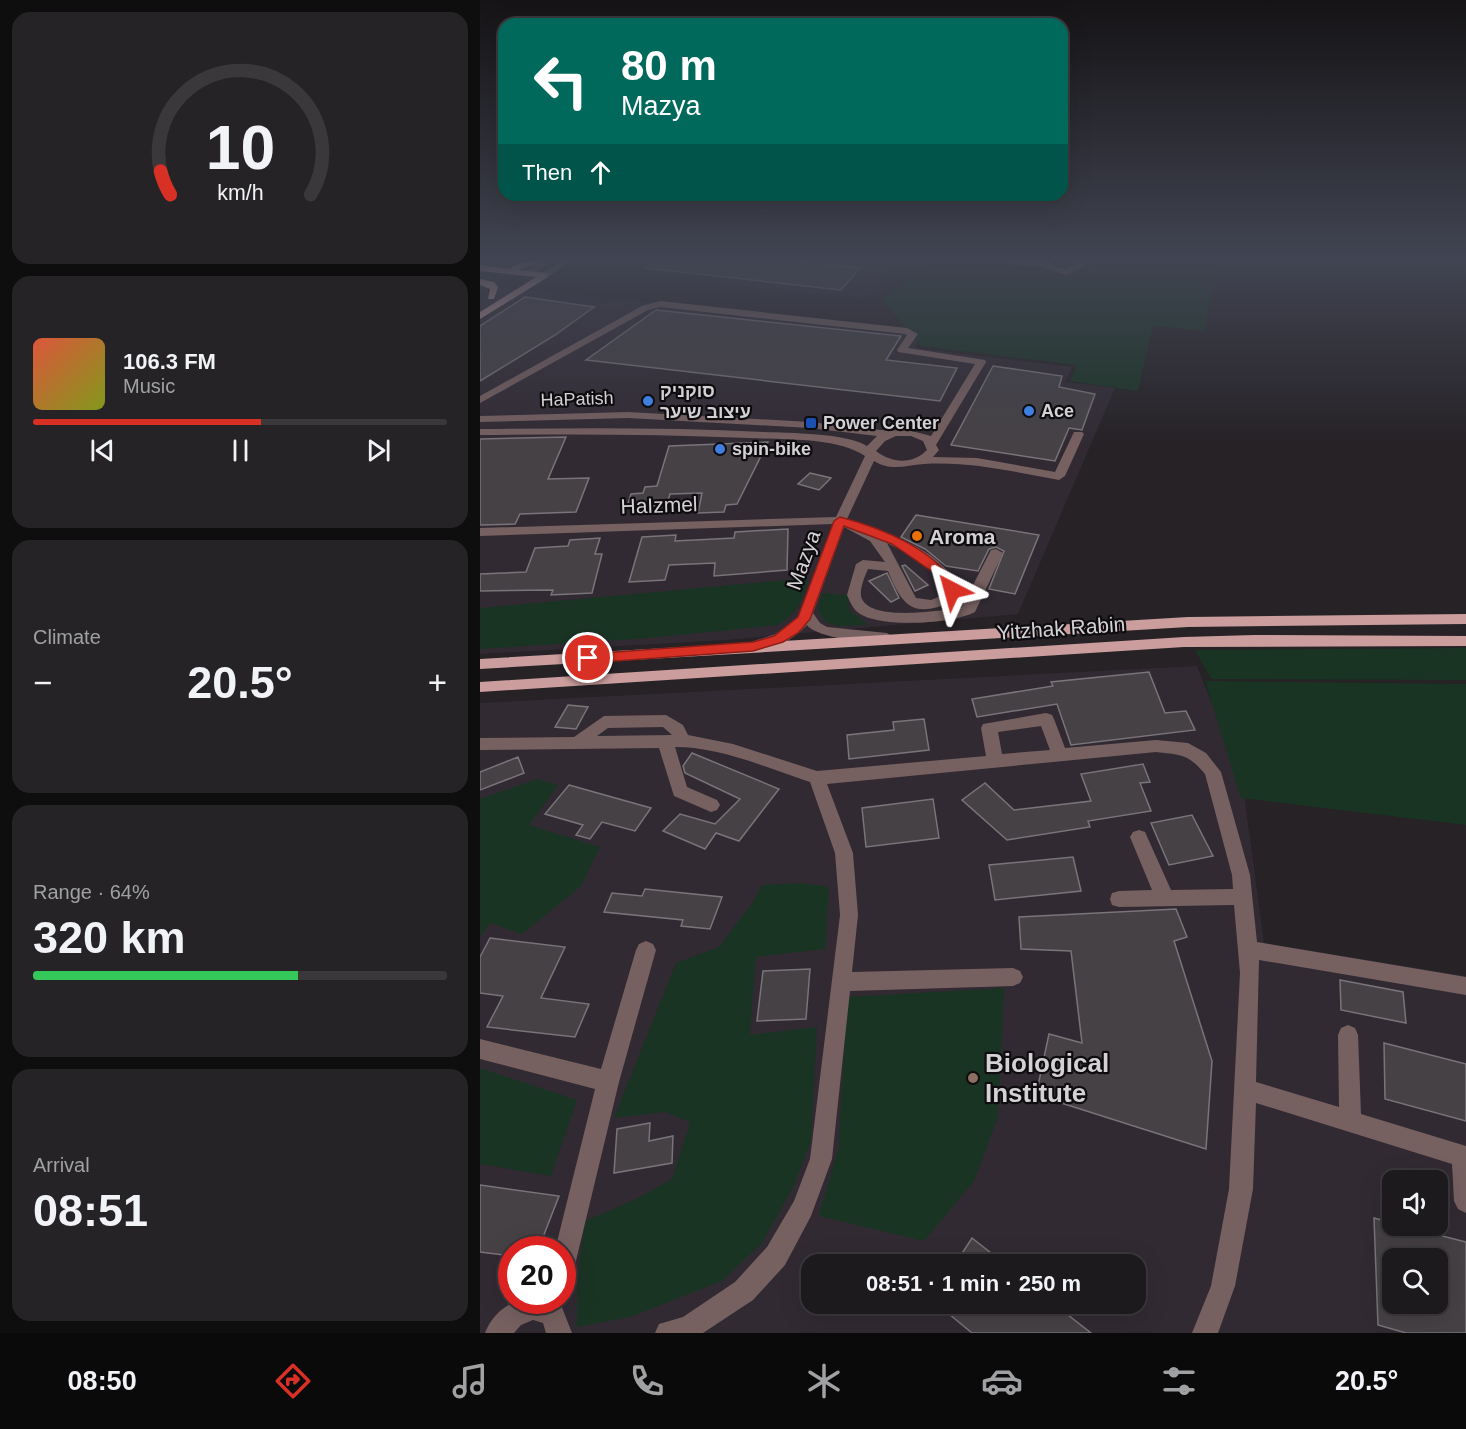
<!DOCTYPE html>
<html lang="en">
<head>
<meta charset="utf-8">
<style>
  :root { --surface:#1c1a1c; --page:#252325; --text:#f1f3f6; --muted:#a0a1a3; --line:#3a383b; --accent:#d93025 }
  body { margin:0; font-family:Helvetica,"Noto Sans Hebrew",sans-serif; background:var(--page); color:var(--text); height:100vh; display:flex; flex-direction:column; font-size:22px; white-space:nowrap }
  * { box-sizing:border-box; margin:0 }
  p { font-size:20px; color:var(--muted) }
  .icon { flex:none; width:33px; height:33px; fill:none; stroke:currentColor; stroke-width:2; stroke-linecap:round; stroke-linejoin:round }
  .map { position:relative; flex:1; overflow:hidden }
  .drawer { display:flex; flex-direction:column; gap:12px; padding:12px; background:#0f0e0f; width:480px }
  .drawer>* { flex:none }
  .guide { position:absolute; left:18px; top:18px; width:570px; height:183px; border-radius:18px; box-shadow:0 6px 24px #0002,0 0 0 2px var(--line); background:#00695c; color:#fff; overflow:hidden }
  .tools { position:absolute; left:902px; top:1170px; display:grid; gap:12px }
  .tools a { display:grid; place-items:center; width:66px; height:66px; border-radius:12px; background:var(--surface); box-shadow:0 6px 24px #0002,0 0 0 2px var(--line); font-size:30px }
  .speed { position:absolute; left:18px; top:1236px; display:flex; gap:12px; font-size:30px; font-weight:700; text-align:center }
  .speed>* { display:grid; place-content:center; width:78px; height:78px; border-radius:50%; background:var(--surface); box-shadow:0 6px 24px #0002,0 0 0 2px var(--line); line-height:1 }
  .speed .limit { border:9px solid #d22; background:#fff; color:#111 }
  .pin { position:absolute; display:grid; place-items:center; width:51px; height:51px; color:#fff; margin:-26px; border:3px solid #fff; border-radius:50%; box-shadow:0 2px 6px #0007 }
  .me { position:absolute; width:66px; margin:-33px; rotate:321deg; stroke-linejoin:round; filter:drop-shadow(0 0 4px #0008) }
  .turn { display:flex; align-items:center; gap:21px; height:126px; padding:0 24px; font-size:27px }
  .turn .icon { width:78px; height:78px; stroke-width:2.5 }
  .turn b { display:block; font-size:42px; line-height:51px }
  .then { display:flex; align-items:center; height:57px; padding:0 24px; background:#0003; gap:12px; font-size:22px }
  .big { font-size:45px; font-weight:800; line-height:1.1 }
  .drawer .card { flex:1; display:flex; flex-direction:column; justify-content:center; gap:9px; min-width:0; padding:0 21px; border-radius:18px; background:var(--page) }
  .drawer .dial { align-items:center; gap:0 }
  .dial svg { height:156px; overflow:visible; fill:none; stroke:var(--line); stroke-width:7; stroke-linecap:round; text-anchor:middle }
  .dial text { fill:var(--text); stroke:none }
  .song { display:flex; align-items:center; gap:18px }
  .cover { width:72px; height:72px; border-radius:9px; background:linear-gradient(135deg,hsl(10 70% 55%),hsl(70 70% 35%)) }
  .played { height:6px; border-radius:3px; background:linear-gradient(90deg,var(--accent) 55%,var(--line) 55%) }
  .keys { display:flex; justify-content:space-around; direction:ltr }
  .heat { display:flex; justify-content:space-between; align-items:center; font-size:33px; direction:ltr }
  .charge { height:9px; border-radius:4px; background:linear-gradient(90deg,#34c759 64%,var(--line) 0) }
  .trip { position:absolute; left:321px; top:1254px; width:345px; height:60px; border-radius:18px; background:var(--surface); box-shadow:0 6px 24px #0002,0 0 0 2px var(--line); font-weight:800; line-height:60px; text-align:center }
  .tabs { display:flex; height:96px; justify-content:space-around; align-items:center; background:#0b0a0b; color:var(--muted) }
  .tabs .icon { width:42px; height:42px }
  .tabs .on { color:var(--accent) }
  .tabs b { font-size:27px; color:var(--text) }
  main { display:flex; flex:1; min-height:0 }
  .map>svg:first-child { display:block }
</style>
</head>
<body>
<main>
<section class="drawer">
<div class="card dial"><svg viewBox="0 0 100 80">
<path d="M14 69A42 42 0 1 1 86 69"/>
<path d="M14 69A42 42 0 0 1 9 57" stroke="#d93025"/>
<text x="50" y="56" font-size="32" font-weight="700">10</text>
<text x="50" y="72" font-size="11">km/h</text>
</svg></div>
<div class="card">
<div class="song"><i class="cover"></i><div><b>106.3 FM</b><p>Music</p></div></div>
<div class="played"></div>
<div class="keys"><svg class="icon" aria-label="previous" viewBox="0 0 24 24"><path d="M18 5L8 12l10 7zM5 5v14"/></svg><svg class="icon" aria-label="pause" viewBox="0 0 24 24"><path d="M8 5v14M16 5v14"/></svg><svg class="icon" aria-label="next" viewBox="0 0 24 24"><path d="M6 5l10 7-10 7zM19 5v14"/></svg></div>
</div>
<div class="card"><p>Climate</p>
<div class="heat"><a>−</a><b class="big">20.5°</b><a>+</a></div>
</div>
<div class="card"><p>Range · 64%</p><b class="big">320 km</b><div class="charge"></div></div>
<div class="card"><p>Arrival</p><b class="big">08:51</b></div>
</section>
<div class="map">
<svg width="986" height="1333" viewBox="0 0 986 1333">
  <rect width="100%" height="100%" fill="#262226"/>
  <g fill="#312a33" fill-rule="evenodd">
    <path d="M263,259H420L387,299L236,284Z"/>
    <path d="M22,287L442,331L435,348L592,367L585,382L635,388L538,614L246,640L0,654V301Z"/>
    <path d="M717,666L762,779L784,943L986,976V1333H0V703ZM912,1180H957V1226H912ZM32,1250H82V1300H32ZM912,1258H957V1304H912ZM332,1264H656V1304H332Z"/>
  </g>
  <g fill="#1a3424">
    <path d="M454,259L559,266C570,276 593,277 606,270L611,260L606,259H740L724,331L673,326L658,391L590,381L597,365L441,346L402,299Z"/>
    <path d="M328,578C324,601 318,612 298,625L169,638L0,649V608Z"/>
    <path d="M342,593L368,595L370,611L389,625L358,626L345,622L338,609Z"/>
    <path d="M986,648V680L731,679L715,650Z"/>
    <path d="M725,681L986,684V825L761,798Z"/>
    <path d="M57,779L78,785L49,825L120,847L101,886L42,934L10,923L0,937V799Z"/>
    <path d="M321,883L349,887L345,949L276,957L270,1035L337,1027L331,1141L313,1188L281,1244L242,1281L150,1317L97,1327V1285L105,1221L158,1198L192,1179L210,1122L185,1112L134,1118L196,963L239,947L273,902L282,885Z"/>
    <path d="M524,988L518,1117L494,1181L444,1241L339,1216L359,1146L367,997Z"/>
    <path d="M0,1068L97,1100L71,1176L0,1164Z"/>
  </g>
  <g fill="#454145" stroke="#797479" stroke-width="1.5" fill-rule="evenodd">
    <path d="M165,259H288L380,268L361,290L165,268Z"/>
    <path d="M45,297L114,307L75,335L0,381V326Z"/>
    <path d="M176,310L421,336L406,360L477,368L460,401L106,360Z"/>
    <path d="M513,366L582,376L579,387L615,394L602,430L589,428L575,461L471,445Z"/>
    <path d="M86,437L68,479L109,478L96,512L40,514L35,524L0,525V439Z"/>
    <path d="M288,442L257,504L246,505L244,512L218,513L222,493L190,494L187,505L147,507L151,494L163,493L165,487L177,486L189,446Z"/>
    <path d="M330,473L351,478L339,490L318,484Z"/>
    <path d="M436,515L559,535L535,594L509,589L524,551L516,547L509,549L498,571L466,566L445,549L421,537Z"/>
    <path d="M308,529L307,570L234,576L235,563L189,565L185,580L149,582L162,537L196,535L195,541L254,538L255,532Z"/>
    <path d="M120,538L115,554H122L112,593L71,595L73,590L0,591V574L46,572L55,548L88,546L90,540Z"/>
    <path d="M425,565L448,585L435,591L422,566Z"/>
    <path d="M407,573L419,598L411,602L389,581Z"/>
    <path d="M669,672L685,713L706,711L715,730L591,745L577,704L497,717L492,699L573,686L571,682Z"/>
    <path d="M88,705L108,707L96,729L75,727Z"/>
    <path d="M444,719L449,750L369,759L367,735L414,730L413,722Z"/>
    <path d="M212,753L299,789L259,841L236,833L225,849L183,831L200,814L235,824L260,799L205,773L203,766Z"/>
    <path d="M38,757L44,773L0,790V772Z"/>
    <path d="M663,764L670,782L660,783L671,811L608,821L610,827L527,840L482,800L505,783L534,810L611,801L601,774Z"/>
    <path d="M89,785L171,808L155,831L122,822L110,839L96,835L103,825L65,814Z"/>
    <path d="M453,799L459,838L386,847L382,808Z"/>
    <path d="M712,815L733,856L689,865L671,823Z"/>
    <path d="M593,857L601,891L515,900L509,865Z"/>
    <path d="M165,889L242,897L230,929L201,926L203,920L124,912L132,893L162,896Z"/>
    <path d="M696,909L707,937L694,941L732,1061L726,1149L556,1095L569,1034L602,1043L591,951L541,949L539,917Z"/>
    <path d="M10,938L85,947L61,998L109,1004L95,1037L7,1027L23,996L0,993V957Z"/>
    <path d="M330,969L326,1019L277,1021L283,971Z"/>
    <path d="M860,980L923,992L926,1023L861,1010Z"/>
    <path d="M904,1043L986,1064V1121L905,1099Z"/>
    <path d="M170,1123L169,1141L193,1136L192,1163L134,1173L137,1129Z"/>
    <path d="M0,1185L79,1196L58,1250H32V1256L0,1252Z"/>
    <path d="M894,1218L912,1223V1226H923L986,1242V1333H926L898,1325ZM912,1258H957V1304H912Z"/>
    <path d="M492,1238L525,1264H475Z"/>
    <path d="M457,1304H574L611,1333H492Z"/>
  </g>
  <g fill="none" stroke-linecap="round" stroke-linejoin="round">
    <g fill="#776060" fill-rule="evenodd">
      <path d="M65,259H74L52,275H46V271Z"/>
      <path d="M85,259H94L68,277H62V273Z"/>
      <path d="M504,259L562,262L566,259H576L571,263L572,266L585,269L596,265L588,259H599L605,266L586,275L563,267L508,262Z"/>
      <path d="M180,301L427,328L438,334L428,348L505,360L506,362L456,445L459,450L453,457L497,458L575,472L594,432H602L604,434L585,476L579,480C535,472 489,461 444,464C426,465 412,472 394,461L367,519C405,533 457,546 477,585H493L511,550L516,549L523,553L495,612C472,624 408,627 384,616C374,612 371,604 367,595L376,564L383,560L405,562L390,541L364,527L333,613L340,623L347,627L407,633L414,638L412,641C397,646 336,638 327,625C314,639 287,656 268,651L266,647L268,643L296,634L318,617L353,524L0,536V528L356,517L385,456C357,437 304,440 269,438C179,434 90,434 0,435V429C95,428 189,427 284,432C309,433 367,433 387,446L397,436L330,428L148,418L0,422V416L148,412L330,422L410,431L424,429L451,436L495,364L418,352L417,350L427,335L425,334L180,307L168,310L0,403V396L162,306ZM416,436H431L443,441L447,450C433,465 411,463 396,451L405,441ZM407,543C430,554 454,567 465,590L463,595L451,600L436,598ZM388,569L408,571C423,609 435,618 474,601L477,594H488L481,608C461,610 387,623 381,596C380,587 385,576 388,569Z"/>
      <path d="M566,713L572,715L574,719L585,748L676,740L708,743L726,753L741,772L770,875L777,942L986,977V995L779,960L776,1082L859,1107L858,1035L861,1028L868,1025L875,1028L878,1035L881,1114L986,1146V1213L978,1209L974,1201L972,1164L776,1103L773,1189L755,1286L738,1333H712L731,1286L749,1189L760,973L754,905L639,907L632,905L630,899L632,893L639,891L672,890L650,837L653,832L659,830L665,832L691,890L753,889L752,875L725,774C708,754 702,755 676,752L347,784L373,853L378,915L372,972L533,968L540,971L543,977L540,983L533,986L370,991L352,1159L331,1216L305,1265L273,1300L223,1333H175L179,1324L203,1317L255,1282L287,1247L314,1201L330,1159L360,915L355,853L330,782C287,768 241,747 195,747L207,787L237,800L240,805L237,810L231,812L194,796L179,748L0,750V738L94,737L124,716L186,715L203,725L208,735L253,744L337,771L506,756L501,728L503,724ZM561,726L570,750L522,754L518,732ZM183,727L192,735L117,736L128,728Z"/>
      <path d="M166,941L173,944L176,950L139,1082L94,1269L91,1278L82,1281V1250H75L115,1089L0,1059V1039L121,1069L156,950L159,944Z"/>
      <path d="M39,1300H70L81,1305L92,1333H66L63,1323L53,1320L41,1325L34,1333H5C12,1316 22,1307 39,1300Z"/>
    </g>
    <g fill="#cb9d9d" fill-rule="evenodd">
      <path d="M58,259H70L39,270L68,273V277L0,319V312L56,277L0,271V265L31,269L32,266Z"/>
      <path d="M0,279L14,282L18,287L14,299H8L10,289L0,285Z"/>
      <path d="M986,614V624L708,627L0,669V659L708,617Z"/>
      <path d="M774,635L986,636V646L704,647L0,692V682L704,637Z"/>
    </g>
  </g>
  <linearGradient id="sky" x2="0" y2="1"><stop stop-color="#151315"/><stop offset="0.58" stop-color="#414452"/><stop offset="1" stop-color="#414452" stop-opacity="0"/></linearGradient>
  <rect width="986" height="445" fill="url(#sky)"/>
  <path fill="#d93025" stroke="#8d1f18" stroke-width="1.5" d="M360,517C402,528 458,550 478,590L472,594L468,593L460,577L412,544L364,526L330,619L318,633L303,642L273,651L108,663L101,658L108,654L273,642L294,636L318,617L354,521Z"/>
  <g fill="#3f7fe0" stroke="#0e0c0e" stroke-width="2">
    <circle cx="168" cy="401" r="6"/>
    <circle cx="549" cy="411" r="6"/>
    <circle cx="240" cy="449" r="6"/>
  </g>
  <rect fill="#1a4fb4" stroke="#0e0c0e" stroke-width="2" x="325" y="417" width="12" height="12" rx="3"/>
  <circle fill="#e8710a" stroke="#0e0c0e" stroke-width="2" cx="437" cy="536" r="6"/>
  <circle fill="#8d6e63" stroke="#0e0c0e" stroke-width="2" cx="493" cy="1078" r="6"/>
  <g text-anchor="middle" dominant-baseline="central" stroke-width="4.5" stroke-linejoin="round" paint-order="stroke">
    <g font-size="18" font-weight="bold" fill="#d3d1d4" stroke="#0e0c0e" text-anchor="start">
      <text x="180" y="391">סוקניק<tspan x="180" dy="21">עיצוב שיער</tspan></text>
      <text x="561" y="411">Ace</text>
      <text x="343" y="423">Power Center</text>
      <text x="252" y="449">spin-bike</text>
    </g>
    <g font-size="18" fill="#d3d1d4" stroke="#0e0c0e">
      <text transform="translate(97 399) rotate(-2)">HaPatish</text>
    </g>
    <g font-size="21" fill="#d3d1d4" stroke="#0e0c0e">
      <text transform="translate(179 505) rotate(-2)">HaIzmel</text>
      <text transform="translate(323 560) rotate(-70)">Mazya</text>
      <text transform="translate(581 628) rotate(-4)">Yitzhak Rabin</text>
    </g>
    <g font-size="21" font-weight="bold" fill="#d3d1d4" stroke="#0e0c0e" text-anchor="start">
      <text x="449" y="536">Aroma</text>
    </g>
    <g font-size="26" font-weight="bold" fill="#d3d1d4" stroke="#0e0c0e" text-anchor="start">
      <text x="505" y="1063">Biological<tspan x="505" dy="30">Institute</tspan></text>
    </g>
  </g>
</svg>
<div class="tools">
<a><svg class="icon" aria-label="sound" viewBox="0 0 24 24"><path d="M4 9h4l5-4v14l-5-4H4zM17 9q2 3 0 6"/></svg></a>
<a><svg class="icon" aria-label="search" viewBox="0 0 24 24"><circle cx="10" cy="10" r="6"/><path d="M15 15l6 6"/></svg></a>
</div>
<div class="speed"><div class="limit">20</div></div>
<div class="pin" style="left:108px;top:658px;background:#d93025"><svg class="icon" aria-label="arrive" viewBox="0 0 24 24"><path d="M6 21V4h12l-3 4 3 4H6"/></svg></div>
<svg class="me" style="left:472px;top:590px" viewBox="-20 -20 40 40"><path d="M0-17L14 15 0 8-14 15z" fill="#d93025" stroke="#fff" stroke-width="4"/></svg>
<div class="trip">08:51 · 1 min · 250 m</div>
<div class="guide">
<div class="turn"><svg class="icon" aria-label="left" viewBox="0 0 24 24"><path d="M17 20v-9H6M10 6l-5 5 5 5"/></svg><div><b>80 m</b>Mazya</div></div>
<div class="then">Then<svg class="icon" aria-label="ahead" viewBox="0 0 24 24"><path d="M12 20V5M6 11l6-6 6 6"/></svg></div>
</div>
</div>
</main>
<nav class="tabs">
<b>08:50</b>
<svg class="icon on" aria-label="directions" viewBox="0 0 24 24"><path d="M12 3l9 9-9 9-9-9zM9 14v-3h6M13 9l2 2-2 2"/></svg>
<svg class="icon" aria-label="music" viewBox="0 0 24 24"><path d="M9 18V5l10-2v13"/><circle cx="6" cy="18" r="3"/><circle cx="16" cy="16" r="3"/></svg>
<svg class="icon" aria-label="phone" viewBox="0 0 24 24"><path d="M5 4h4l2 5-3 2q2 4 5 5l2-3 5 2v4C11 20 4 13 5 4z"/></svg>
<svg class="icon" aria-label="climate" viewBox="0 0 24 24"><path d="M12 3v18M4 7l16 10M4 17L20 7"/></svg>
<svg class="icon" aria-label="car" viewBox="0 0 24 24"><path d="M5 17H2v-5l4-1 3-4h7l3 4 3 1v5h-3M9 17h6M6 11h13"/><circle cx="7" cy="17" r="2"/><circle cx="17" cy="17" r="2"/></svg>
<svg class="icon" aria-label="filters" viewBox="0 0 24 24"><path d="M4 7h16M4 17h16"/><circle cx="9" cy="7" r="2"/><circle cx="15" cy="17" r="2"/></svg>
<b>20.5°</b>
</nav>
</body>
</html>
